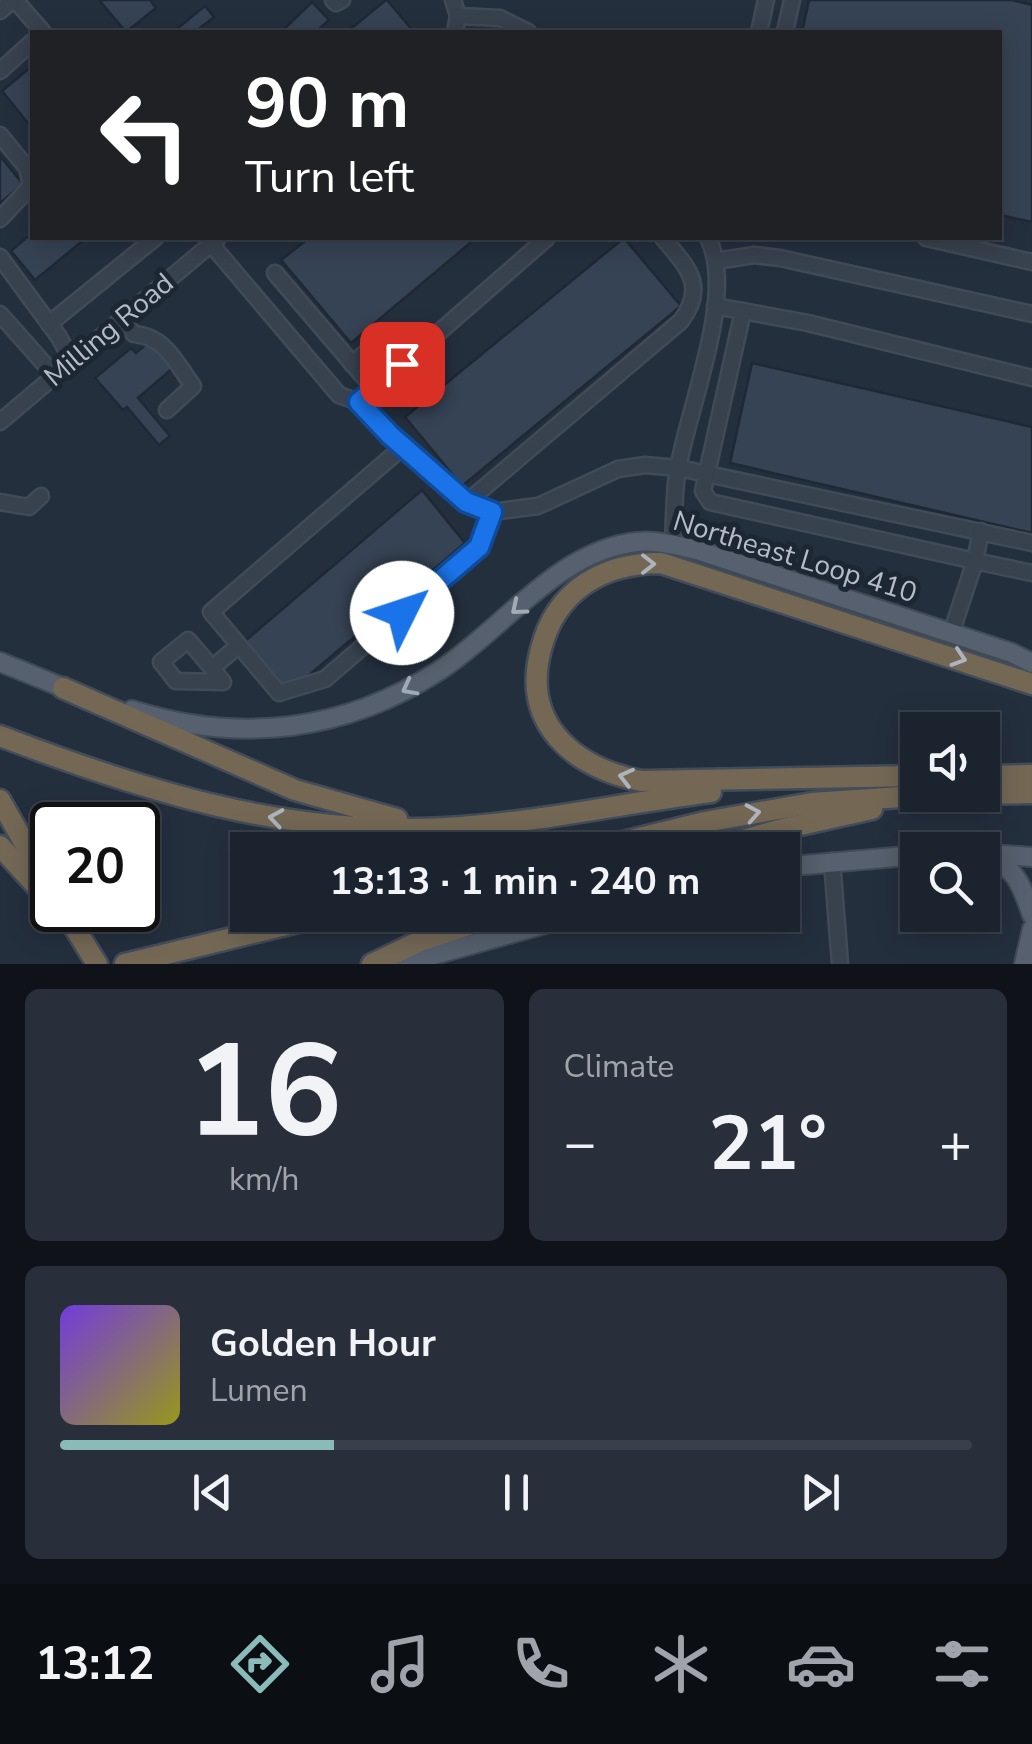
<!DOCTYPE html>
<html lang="en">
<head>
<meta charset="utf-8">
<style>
  :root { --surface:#1b232e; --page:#282f3a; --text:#f1f3f6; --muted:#a0a4aa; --line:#39404a; --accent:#8bbbb9 }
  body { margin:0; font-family:"Nunito Sans",sans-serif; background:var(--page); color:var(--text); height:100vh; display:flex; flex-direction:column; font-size:38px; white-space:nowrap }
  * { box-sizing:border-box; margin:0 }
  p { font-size:32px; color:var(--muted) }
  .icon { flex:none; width:55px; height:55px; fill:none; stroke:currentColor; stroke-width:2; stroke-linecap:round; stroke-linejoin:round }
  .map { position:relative; height:964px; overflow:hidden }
  .side { display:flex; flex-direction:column; gap:25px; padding:25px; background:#0f1319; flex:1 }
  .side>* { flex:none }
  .top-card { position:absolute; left:30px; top:30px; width:972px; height:210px; border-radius:0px; box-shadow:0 5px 25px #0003,0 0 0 2px var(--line); background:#202124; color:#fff; overflow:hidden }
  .controls { position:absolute; left:900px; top:712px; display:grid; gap:20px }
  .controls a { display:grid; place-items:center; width:100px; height:100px; border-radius:0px; background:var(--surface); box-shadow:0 5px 25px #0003,0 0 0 2px var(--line); font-size:50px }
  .speed { position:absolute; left:30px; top:802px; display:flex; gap:20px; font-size:50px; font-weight:700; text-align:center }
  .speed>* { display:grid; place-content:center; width:130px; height:130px; border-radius:50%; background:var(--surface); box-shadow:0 5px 25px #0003,0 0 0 2px var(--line); line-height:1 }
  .speed .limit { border:5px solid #111; border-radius:15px; background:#fff; color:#111 }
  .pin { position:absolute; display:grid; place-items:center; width:85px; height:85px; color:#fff; margin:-42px; border-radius:20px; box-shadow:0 5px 15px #0006 }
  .me { position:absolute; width:110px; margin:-55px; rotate:49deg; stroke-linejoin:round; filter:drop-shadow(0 0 8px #0008) }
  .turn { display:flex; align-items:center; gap:35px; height:210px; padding:0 50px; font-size:45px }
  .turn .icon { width:130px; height:130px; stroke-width:2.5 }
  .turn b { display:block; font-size:70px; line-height:85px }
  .big { font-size:75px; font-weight:700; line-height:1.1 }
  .side .card { flex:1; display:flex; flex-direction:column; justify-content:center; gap:15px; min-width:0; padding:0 35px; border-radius:15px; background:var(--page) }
  .side .dial { align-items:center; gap:0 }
  .dial b { font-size:130px; line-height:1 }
  .song { display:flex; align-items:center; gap:30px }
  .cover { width:120px; height:120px; border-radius:15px; background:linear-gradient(135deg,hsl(260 70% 55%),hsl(60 70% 35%)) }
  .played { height:10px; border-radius:5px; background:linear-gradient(90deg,var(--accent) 30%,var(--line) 30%) }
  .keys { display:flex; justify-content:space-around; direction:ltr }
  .heat { display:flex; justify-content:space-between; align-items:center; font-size:55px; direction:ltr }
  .side .tiles { flex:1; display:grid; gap:25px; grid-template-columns:1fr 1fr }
  .card:last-child { grid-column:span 2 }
  .trip { position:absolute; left:230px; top:832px; width:570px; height:100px; border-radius:0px; background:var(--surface); box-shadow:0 5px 25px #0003,0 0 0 2px var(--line); font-weight:700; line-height:100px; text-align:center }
  .tabs { display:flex; height:160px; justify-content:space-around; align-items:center; background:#0b0e12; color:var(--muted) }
  .tabs .icon { width:70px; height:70px }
  .tabs .selected { color:var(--accent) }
  .tabs b { font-size:45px; color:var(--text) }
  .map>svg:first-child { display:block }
</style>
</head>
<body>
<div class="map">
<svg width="1032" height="964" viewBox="0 0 1032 964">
  <rect width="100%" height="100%" fill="#242f3e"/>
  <g fill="#364354" stroke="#1f2835" stroke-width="2.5">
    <path d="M99,0H150L156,8L126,32Z"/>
    <path d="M387,0L414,32H347L386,0Z"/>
    <path d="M809,0H1012L1032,5V222L1000,215V32H802Z"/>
    <path d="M312,2L329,20L316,32H281Z"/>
    <path d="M205,6L214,17L195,32H173Z"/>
    <path d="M32,66V128L2,91Z"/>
    <path d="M0,156L23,184L0,203Z"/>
    <path d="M32,233V238H86L35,280L11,251Z"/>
    <path d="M309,238H476L351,343L281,260Z"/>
    <path d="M624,238L681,306L462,486L405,417Z"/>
    <path d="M151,340L174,367L138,398L170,436L159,445L127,407L123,410L95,378L131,348L136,353Z"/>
    <path d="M752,363L1032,427V533L730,463Z"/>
    <path d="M422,490L465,543L301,682L282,684L245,641Z"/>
  </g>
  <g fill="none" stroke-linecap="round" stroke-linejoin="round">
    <defs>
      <g id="minor">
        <path d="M15,0L43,32"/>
        <path d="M333,0L336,3L342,0"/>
        <path d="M453,0L458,16L455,32"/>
        <path d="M0,11L13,0"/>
        <path d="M458,16L500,18L528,32"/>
        <path d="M759,32L766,0"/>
        <path d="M785,32L792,0"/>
        <path d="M0,71L32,42"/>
        <path d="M0,135L27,168L31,186L0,219"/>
        <path d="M547,238L359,402L390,435L467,502L492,512L538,506L618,469L645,465L679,468L1032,543"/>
        <path d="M926,238L1032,262"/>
        <path d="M211,244L339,395L359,402"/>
        <path d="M0,257L59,337L72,361"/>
        <path d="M716,261L754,255L780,258L1032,314"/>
        <path d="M275,273L374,389"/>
        <path d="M715,306L808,323L1032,378"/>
        <path d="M743,311L703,491L710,502L975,561L981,531"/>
        <path d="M0,314L55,376"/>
        <path d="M122,319L134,334C165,336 176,363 193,386L167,410"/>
        <path d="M49,324L155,238"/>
        <path d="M352,364L384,337"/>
        <path d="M0,422L218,238"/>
        <path d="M404,446L211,612L279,693L325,679L479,547L492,512"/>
        <path d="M0,502L29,507L41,496"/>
        <path d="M467,502L681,321C708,285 686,266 663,238"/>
        <path d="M673,545C674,521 674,497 677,474C687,409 737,296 708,238"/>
        <path d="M951,634L975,561L1032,573"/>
        <path d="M212,668L223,682L176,681L161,662L188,640L212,668L238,646"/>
        <path d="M832,861L840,964"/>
      </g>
      <g id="major">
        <path d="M0,662L74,692"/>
        <path d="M132,710C239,744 345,732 440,670C503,629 558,550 637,542C658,540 678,546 697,550L1012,653L1032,663"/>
        <path d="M985,853C1017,871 1020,881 1032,915"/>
        <path d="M993,854L1032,857"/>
        <path d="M782,867L918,855"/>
        <path d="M401,964L578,915"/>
        <path d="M1024,964L1032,929"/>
      </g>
      <g id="highway">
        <path d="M63,688L295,790L397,819"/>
        <path d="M0,736C147,792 286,836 446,828C536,823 623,803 711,792"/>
        <path d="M918,776L641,781C573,767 521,724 541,649C556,590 603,563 661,563L1032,684"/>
        <path d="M982,776L1032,775"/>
        <path d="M982,794L1032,793"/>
        <path d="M0,800L52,892"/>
        <path d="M0,846L41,891"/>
        <path d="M590,850L705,822L812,803L931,795"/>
        <path d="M709,850L782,829L872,809"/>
        <path d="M59,910L71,922L97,964"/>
        <path d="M125,964L327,915"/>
        <path d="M372,964L422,940L500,915"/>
      </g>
    </defs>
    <use href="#minor" stroke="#414a57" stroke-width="19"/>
    <use href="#major" stroke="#414a57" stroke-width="22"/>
    <use href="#highway" stroke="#434c59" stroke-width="25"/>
    <use href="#minor" stroke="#38414e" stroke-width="14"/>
    <use href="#major" stroke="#56606e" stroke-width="18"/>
    <use href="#highway" stroke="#746855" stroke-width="20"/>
  </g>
  <defs><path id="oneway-chevron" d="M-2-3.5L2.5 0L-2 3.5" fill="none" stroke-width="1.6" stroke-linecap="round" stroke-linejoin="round" transform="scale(2.5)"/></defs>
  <g stroke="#aeb4bd">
    <use href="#oneway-chevron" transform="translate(648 564)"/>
    <use href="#oneway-chevron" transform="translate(959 658) rotate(18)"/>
    <use href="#oneway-chevron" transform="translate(626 777) rotate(-166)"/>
    <use href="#oneway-chevron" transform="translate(753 813) rotate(-10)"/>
    <use href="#oneway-chevron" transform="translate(276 818) rotate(-171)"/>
  </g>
  <g stroke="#a1aab7">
    <use href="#oneway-chevron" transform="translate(518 608) rotate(140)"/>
    <use href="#oneway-chevron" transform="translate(409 688) rotate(152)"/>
  </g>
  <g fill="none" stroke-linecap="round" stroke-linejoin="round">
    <defs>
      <path id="route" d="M402,613L479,547L492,512L466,502L390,435L359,402L402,364"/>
    </defs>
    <use href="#route" stroke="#114b97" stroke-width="25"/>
    <use href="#route" stroke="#1a73e8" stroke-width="18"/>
  </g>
  <g text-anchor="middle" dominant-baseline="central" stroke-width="10" stroke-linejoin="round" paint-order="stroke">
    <g font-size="28" fill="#b4bcc9" stroke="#1d2633">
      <text transform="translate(109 330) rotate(-40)">Milling Road</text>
      <text transform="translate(795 557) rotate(17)">Northeast Loop 410</text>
    </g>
  </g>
</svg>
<div class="controls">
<a><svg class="icon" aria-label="sound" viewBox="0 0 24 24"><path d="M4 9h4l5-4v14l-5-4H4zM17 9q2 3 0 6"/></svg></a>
<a><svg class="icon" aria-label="search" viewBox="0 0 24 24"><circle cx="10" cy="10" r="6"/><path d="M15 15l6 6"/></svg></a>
</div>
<div class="speed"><div class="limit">20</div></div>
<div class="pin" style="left:402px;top:364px;background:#d93025"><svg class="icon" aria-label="arrive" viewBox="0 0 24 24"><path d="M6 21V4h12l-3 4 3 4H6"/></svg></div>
<svg class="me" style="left:402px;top:613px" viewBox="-20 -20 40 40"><circle r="19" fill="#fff"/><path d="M0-13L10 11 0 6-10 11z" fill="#1a73e8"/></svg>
<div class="trip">13:13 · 1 min · 240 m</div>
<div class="top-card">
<div class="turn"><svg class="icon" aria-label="left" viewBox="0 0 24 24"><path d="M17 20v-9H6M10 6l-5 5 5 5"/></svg><div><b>90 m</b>Turn left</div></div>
</div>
</div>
<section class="side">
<div class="tiles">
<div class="card dial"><b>16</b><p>km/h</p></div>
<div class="card"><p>Climate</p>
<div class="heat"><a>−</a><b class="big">21°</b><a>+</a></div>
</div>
<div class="card">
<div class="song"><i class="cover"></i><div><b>Golden Hour</b><p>Lumen</p></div></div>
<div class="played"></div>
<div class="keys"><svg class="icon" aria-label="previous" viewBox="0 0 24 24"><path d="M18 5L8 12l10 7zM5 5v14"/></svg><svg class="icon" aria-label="pause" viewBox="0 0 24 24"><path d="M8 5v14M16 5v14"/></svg><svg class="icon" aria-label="next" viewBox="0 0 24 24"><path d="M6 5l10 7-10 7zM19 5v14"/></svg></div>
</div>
</div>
</section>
<nav class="tabs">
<b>13:12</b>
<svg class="icon selected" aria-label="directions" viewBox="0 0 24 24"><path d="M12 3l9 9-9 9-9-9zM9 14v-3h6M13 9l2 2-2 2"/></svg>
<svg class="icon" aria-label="music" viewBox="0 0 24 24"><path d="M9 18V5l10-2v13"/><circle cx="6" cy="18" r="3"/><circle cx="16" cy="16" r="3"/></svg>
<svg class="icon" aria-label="phone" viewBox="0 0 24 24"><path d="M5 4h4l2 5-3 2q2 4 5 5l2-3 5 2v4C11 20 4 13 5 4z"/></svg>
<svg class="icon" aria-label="climate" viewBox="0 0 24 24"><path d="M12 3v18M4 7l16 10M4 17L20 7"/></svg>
<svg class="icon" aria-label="car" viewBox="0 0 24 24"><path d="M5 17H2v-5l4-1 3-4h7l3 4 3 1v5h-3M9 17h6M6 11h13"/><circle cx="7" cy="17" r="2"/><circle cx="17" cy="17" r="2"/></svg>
<svg class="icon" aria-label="filters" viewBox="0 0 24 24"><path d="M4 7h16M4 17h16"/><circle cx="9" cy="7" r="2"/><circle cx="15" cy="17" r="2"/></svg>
</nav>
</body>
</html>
